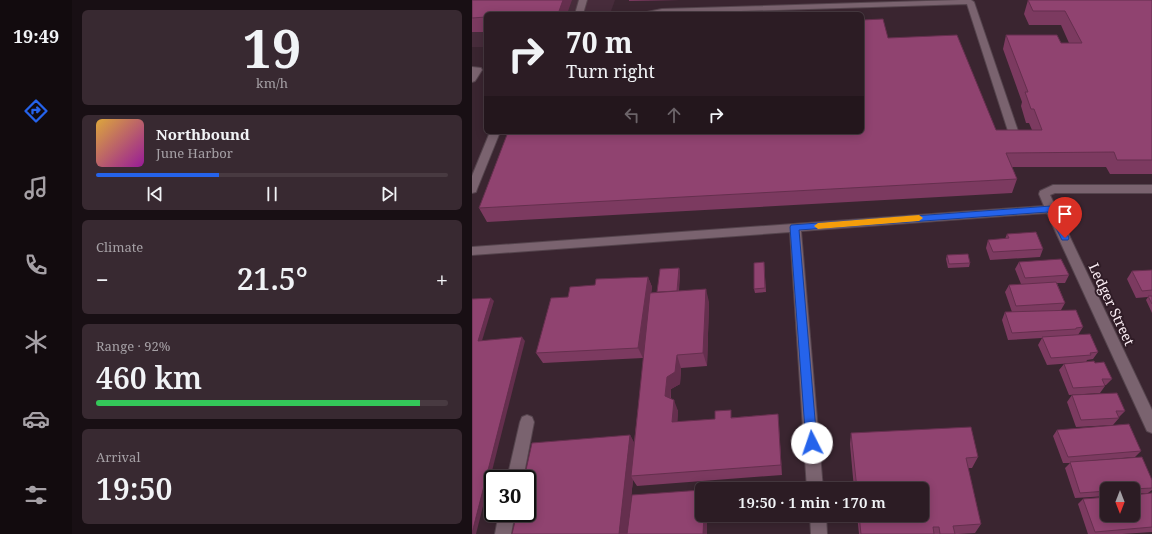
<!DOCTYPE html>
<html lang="en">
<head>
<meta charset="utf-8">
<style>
  :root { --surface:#2c1c24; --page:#382931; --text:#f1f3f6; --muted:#a6a1a6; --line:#483a41; --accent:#2563eb }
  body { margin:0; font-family:"Noto Serif",serif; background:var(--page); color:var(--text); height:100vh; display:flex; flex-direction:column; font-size:15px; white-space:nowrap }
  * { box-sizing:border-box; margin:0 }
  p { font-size:13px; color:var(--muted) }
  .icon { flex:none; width:22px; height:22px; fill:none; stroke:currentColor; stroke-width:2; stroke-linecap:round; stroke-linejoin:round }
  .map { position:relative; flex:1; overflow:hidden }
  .side { display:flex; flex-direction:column; gap:10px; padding:10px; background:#180f14; width:400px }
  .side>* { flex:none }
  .guide { position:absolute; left:12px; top:12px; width:380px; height:122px; border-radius:6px; box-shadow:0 2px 10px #0003,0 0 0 1px var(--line); background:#2c1c24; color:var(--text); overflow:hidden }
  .needle { width:26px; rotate:180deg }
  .controls { position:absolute; left:628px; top:482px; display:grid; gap:8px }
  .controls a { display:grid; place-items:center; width:40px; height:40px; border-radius:6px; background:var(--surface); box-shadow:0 2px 10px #0003,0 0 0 1px var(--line); font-size:20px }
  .speed { position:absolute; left:12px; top:470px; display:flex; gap:8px; font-size:20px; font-weight:700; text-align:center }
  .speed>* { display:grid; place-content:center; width:52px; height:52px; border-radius:50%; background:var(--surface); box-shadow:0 2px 10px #0003,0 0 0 1px var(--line); line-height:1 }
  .speed .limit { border:2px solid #111; border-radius:6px; background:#fff; color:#111 }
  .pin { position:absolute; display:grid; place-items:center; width:34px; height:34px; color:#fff; margin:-41px -17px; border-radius:50% 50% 50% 0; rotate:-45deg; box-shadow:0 0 4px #0007 }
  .pin .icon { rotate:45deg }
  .me { position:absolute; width:44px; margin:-22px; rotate:356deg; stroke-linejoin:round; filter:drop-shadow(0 0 3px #0008) }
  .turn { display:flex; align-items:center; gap:14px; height:84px; padding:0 16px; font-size:18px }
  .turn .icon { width:52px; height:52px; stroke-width:2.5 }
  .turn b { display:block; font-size:28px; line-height:34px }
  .lanes { display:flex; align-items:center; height:38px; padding:0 16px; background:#0003; justify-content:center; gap:20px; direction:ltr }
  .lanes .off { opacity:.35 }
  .big { font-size:30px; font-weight:600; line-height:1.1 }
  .side .tile { flex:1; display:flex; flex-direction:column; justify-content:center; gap:6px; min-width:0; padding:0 14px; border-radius:6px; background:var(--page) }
  .side .dial { align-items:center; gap:0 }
  .dial b { font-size:52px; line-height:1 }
  .song { display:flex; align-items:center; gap:12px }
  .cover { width:48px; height:48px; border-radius:6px; background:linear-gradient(135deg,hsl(40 70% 55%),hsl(300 70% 35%)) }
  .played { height:4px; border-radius:2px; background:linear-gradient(90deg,var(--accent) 35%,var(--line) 35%) }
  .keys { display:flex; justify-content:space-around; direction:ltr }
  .heat { display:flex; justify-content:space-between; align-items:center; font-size:22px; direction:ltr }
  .charge { height:6px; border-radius:3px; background:linear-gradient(90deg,#34c759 92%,var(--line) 0) }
  .trip { position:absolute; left:223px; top:482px; width:234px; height:40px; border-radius:6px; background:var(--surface); box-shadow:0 2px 10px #0003,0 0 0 1px var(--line); font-weight:600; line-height:40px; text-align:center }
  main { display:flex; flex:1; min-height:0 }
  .dock { display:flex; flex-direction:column; width:72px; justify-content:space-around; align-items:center; background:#120b0e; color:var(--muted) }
  .dock .icon { width:28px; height:28px }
  .dock .active { color:var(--accent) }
  .dock b { font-size:18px; color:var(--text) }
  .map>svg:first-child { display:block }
</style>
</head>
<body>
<main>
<nav class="dock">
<b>19:49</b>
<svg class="icon active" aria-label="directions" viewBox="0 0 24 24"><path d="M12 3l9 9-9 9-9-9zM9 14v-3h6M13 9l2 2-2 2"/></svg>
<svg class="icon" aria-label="music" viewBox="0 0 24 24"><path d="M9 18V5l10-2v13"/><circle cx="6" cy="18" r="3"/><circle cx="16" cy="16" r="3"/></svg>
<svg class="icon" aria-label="phone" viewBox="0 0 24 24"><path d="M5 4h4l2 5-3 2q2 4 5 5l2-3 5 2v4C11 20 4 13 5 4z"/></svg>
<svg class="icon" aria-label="climate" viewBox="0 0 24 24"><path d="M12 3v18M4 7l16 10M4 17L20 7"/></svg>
<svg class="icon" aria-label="car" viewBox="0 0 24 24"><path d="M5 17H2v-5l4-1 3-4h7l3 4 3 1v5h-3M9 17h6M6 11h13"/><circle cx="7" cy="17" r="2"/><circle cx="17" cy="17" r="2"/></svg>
<svg class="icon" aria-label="filters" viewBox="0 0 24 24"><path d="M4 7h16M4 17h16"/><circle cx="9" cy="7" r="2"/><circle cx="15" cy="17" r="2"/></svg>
</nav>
<section class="side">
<div class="tile dial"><b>19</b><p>km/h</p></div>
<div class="tile">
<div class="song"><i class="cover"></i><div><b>Northbound</b><p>June Harbor</p></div></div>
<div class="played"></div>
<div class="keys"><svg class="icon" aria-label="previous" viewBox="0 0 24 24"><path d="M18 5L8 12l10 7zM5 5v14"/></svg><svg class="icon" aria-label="pause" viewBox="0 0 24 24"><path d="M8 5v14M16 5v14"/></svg><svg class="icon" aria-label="next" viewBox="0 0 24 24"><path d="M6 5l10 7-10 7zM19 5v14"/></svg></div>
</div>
<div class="tile"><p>Climate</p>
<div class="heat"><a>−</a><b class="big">21.5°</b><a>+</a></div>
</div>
<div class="tile"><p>Range · 92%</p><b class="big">460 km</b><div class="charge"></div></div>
<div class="tile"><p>Arrival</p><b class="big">19:50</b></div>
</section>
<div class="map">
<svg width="680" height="534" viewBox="0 0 680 534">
  <rect width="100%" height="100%" fill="#3a2530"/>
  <path fill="#472c3b" d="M0,0H143L138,14H14V47H0Z"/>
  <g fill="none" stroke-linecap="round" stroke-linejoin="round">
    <defs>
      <g id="minor">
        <path d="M107,0H115L111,14H103Z"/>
        <path d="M487,0H499L502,2L547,134L545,136L542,137L537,134L495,4L174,14L175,12L190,9Z"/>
        <path d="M0,67L9,68L10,70L3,81L0,82Z"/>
        <path d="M18,132H28L5,189L4,192L0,193V176Z"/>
        <path d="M581,185H680V193H583L578,195L680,410V433L675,431L575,213L329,231L351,489H335L318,232L0,255V247L572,206L567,194L568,191Z"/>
        <path d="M55,415L60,417L62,422L51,479H35L48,422L50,417Z"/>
        <path d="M27,513H43L39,534H23Z"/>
        <path d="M338,515H354L355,534H339Z"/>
      </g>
    </defs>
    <use href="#minor" stroke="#55444d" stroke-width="2"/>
    <use href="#minor" fill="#7a636f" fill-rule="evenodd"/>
  </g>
  <g fill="#7c3a60">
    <path d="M0,0L14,14V32H0Z"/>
    <path d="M157,0H208L157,1Z"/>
    <path d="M556,0H680V174H638L634,167H540L545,179L540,193L15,222L7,208L416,38L524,130H560L557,123H554L549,106L550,102L531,49L534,35L589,43H597L589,25H557L552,14Z"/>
    <path d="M535,234L571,249L568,257L518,260L514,248L516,240L533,239Z"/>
    <path d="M475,255L498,263L497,267L476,268L474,259Z"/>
    <path d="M292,262L294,292L283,293L282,289Z"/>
    <path d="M547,262L597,275L593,283H585L593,303L589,310L611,327L606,335H601L600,336L626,352L621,359L615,360L614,362L575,365L566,345L570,338L536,340L530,320L533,312H540L533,292L537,285L549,284L543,269Z"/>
    <path d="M207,268L208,272L207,291L237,302L235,366L209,368L208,384L199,389V399L206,411L205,422L306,414L310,475L165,486L161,480L155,534L158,435L162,443L175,329L171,358L71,363L64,353L96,297L123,285L176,277L180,287L179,293L185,292Z"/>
    <path d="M680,270V313L674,300L676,297L664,298L655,279L660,271Z"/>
    <path d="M623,363L640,379L634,385H633V386L628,393L597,395L587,370L592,364Z"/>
    <path d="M600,395L653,411L647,417H646L647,418L641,425L604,427L595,402Z"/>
    <path d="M585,430L669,451L663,457L613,461L680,480V490L676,493L661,494V489H635V496L603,498L593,468L598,463H591L581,436Z"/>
    <path d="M379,433L506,457L500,468H496L509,524L503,533L486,534H387L385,515H450V489H382L378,444Z"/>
    <path d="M680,493V532L650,534H616L606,504L611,499Z"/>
  </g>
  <g fill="#652f4e">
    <path d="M91,0H100L95,14H86Z"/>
    <path d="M207,268L208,272L206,298L205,294Z"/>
    <path d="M176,277L180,287L171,358L166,348Z"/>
    <path d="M234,289L237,302L235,366L231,353Z"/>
    <path d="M19,298L22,301L9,344L6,341Z"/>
    <path d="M50,337L53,341L4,534H0Z"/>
    <path d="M205,355L209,368L208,384L199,389L198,408L193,396L195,377Z"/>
    <path d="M202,400L206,411L205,433L200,422Z"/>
    <path d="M306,414L307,425L310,475L309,465Z"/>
    <path d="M158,435L164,446L159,476L161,480L155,534H147Z"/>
    <path d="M232,515H235V534H231Z"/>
  </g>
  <g fill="#904370" stroke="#652f4e">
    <path d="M0,0H91L86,14H14V17L0,18Z"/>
    <path d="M556,0H680V160H645L642,152L534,153L545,179L7,208L36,132H390V20L411,19L416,38L485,35L524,130H570L562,109H559L553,92H556L534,35H585L589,43H610L593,11H561Z"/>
    <path d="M564,232L571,249L521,252L516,240L537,238L535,234Z"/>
    <path d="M496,254L498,263L477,264L475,255Z"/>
    <path d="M589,259L597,275L553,278L547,262Z"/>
    <path d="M292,262L293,288L282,289V263Z"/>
    <path d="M207,268L205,291L185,292L188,269Z"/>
    <path d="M680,270V290L670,291L660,271Z"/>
    <path d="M176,277L166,348L64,353L79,298L96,297L98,287L123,285L124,279Z"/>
    <path d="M584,282L593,303L544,306L537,285Z"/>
    <path d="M234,289L231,353L205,355L203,372L195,377L193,396L202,400L200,422L243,419V411L259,410V418L306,414L309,465L159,476L178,293Z"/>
    <path d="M676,296H680V304Z"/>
    <path d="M19,298L6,341L50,337L0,533V299Z"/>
    <path d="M604,310L611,327L604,328V329L540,333L533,312Z"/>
    <path d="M618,334L626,352L618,353L619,355L579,358L570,337Z"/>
    <path d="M622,361L623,363L632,362L640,379H630L633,386L601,388L592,364Z"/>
    <path d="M645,393L653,411H644L647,418L609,420L600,395Z"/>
    <path d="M657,424L669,451L596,457L585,430Z"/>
    <path d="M499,427L506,457L494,458L509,524L481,526L483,534H468L467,527H461L462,534H389L387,515H450V489H385L379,433Z"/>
    <path d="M158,435L147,534H40L45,513H55V479H52L60,443Z"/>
    <path d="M670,457L680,480V488L661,489H635V491L608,493L598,462Z"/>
    <path d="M230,490V515H232L231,534H155L160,495Z"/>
    <path d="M680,493V527L623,532L611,499L635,497V515H661V495Z"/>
  </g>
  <path fill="#2563eb" stroke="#184099" d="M579,206L583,209L597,238L596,240H590L576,212L327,230L345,443L344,447L340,448L336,447L334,443L318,227L319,225Z"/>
  <path fill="#f59e0b" d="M447,215L451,218L447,221L346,229L342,226L346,223Z"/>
  <g text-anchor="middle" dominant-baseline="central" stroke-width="4" stroke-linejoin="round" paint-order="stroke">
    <g font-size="14" fill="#fbedf4" stroke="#2f1c26">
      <text transform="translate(640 304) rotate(65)">Ledger Street</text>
    </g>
  </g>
</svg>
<div class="controls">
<a><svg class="needle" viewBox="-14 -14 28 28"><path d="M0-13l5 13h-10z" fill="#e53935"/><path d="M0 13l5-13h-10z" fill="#a6a1a6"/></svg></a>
</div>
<div class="speed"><div class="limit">30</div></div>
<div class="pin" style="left:593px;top:238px;background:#d93025"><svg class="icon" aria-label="arrive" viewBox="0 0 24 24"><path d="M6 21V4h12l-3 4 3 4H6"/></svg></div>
<svg class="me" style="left:340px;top:443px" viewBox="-20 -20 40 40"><circle r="19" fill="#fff"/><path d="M0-13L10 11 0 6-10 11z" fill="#2563eb"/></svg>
<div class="trip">19:50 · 1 min · 170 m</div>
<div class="guide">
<div class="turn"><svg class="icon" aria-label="right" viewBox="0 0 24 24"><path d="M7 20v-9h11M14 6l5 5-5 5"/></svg><div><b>70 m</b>Turn right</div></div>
<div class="lanes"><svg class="icon off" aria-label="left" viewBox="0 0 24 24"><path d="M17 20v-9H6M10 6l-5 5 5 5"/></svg><svg class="icon off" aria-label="ahead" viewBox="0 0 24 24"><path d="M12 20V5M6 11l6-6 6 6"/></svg><svg class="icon" aria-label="right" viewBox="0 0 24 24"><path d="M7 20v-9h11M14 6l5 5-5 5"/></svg></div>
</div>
</div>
</main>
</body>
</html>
